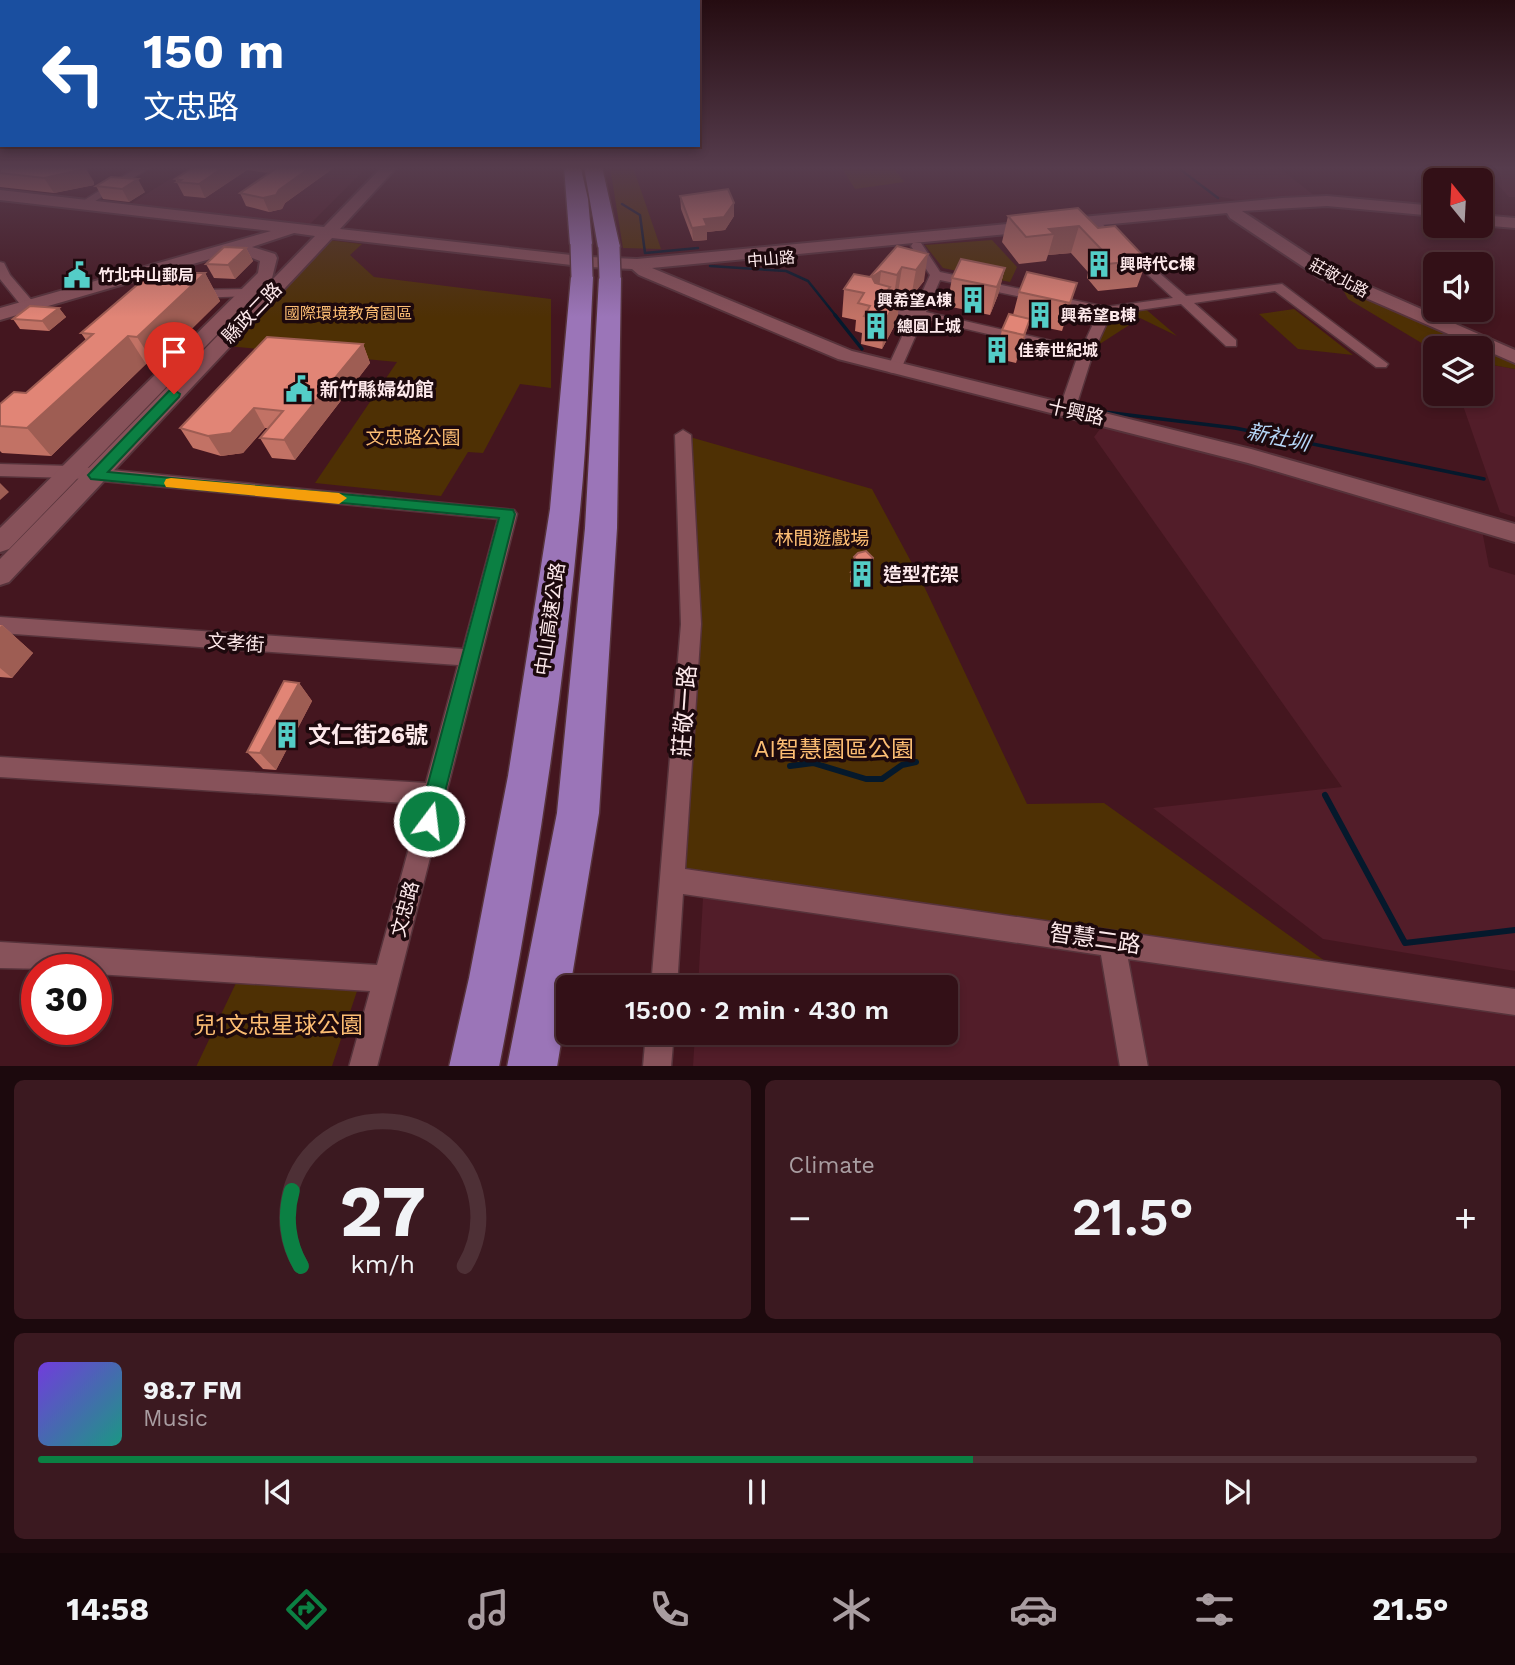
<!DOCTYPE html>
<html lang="en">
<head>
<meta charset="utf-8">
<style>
  :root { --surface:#331017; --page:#3b1920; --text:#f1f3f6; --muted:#a99da1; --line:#4e3036; --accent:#0b8043 }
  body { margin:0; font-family:"Work Sans","Noto Sans TC",sans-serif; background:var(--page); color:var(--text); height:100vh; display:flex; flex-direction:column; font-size:26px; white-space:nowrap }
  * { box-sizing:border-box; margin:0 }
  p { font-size:23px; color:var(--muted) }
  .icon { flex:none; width:38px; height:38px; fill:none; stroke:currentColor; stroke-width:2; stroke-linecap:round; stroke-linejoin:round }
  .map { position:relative; height:1066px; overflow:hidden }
  .side { display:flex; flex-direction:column; gap:14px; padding:14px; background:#1c090d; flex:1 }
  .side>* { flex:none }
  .guide { position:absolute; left:0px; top:0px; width:700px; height:147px; box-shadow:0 4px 10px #0003,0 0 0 2px var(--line); background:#1a4fa0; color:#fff; overflow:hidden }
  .needle { width:46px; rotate:342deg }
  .buttons { position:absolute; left:1423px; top:168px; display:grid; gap:14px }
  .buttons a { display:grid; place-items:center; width:70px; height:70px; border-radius:10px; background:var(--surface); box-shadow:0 4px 10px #0003,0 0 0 2px var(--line); font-size:35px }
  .speed { position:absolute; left:21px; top:954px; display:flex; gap:14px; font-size:35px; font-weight:700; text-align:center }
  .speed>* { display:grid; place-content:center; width:91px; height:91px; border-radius:50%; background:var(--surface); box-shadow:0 4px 10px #0003,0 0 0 2px var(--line); line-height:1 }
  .speed .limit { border:10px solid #d22; background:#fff; color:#111 }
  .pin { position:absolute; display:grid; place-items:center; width:60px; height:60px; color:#fff; margin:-72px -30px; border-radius:50% 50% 50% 0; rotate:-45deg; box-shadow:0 0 7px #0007 }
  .pin .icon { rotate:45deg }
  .me { position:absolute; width:77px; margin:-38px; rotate:15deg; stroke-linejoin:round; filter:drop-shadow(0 0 5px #0008) }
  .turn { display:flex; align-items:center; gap:24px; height:147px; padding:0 28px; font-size:32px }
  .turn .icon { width:91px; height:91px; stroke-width:2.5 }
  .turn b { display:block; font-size:49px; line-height:60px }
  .big { font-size:52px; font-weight:600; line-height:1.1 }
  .side .widget { flex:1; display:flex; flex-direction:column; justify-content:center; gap:10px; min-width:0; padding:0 24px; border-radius:10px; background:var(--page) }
  .side .dial { align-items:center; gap:0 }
  .dial svg { height:182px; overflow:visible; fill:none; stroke:var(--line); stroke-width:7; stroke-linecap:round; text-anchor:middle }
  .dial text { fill:var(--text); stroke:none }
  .song { display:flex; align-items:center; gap:21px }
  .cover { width:84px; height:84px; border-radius:10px; background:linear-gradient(135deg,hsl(260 70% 55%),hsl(170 70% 35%)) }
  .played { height:7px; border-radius:4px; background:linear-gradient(90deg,var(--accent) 65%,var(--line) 65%) }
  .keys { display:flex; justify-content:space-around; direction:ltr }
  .heat { display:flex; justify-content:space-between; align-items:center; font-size:38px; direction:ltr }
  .side .tiles { flex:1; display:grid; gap:14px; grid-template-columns:1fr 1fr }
  .widget:last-child { grid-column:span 2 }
  .trip { position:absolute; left:556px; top:975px; width:402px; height:70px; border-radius:10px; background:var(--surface); box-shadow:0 4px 10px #0003,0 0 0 2px var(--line); font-weight:600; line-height:70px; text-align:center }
  .tabs { display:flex; height:112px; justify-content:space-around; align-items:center; background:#140609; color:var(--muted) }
  .tabs .icon { width:49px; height:49px }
  .tabs .selected { color:var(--accent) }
  .tabs b { font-size:32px; color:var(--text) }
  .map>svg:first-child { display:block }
</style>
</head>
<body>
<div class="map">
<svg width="1515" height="1067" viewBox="0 0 1515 1067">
  <rect width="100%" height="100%" fill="#44161f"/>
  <g fill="#521d29">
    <path d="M189,167H367L309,225L129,205Z"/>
    <path d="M1177,167H1278L1315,196L1236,200L1217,196Z"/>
    <path d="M1482,167H1515V197H1509Z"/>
    <path d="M1481,363L1515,369V517L1500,512L1459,394H1480Z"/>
    <path d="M1103,425L1481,525L1489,567L1515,575V971L1323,939L1153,808L1342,787L1094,437Z"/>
    <path d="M705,862L1339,971L1515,1016V1066L693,1067L695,1033L947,1032V987H698Z"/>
  </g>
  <g fill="#4e3004">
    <path d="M610,167H633L661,249L623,248Z"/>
    <path d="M841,167H893L904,182L855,189Z"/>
    <path d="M328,240L362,244L350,255L374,277L551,299V388L520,384L483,453L468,452L441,496L315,483L397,362L228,346Z"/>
    <path d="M992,240L1017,267L1010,282L943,268L925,245Z"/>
    <path d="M1342,288L1515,361V369L1481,363L1480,348H1435V351L1348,299Z"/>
    <path d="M1142,306L1177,336L1140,318L1086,353L1106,311Z"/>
    <path d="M1294,309L1353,355L1298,349L1259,314Z"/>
    <path d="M683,435L872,489L922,582L1027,804L1104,803L1339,971L674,880L691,624Z"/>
    <path d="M236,983L359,985L332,1066L196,1067Z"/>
  </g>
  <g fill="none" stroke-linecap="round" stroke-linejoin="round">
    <g stroke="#05192c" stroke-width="2.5">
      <path d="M1177,167L1218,198"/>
      <path d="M1310,167H1323"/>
      <path d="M622,204L640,215L645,253L698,248"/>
      <path d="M710,266L786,271L808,281L836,316"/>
    </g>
    <g stroke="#05192c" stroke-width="3.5">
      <path d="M835,315L862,349"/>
      <path d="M1096,411L1235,428L1484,479"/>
    </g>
    <g stroke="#05192c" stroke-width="6">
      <path d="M790,766L813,763L866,779H882L902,765L916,762"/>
      <path d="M1325,795L1405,943L1515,930"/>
    </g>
    <defs>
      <g id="street">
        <path d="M138,167H151L87,206L78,204Z"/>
        <path d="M1101,223L1186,296L1282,284L1388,364L1386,367H1376L1275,291L1194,303L1236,340V346H1226L1181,304L1111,314L1093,353L1075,410L1067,415L1059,410L1078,355L923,319L901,369L894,373L889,372L887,369L911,317L872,308L871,305L877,301L914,310L930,275L911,246L913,243H921L940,272L1106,307L1173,298L1097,228L1095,226ZM940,280L1098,313L1082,348L926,312Z"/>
        <path d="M0,262L4,263L10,275L34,303V309H24L0,279Z"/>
        <path d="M247,289L252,290V296L194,298L188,294L194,290Z"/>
        <path d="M683,430L691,435L701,624L685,869L1515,989V1015L1128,959L1148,1067H1120L1101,955L683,894L677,987H651L681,624L675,435Z"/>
        <path d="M0,464L71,466L514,510L517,514L377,1067H349L370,991L96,974V970L0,968V942L377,965L421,804L0,777V757L426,783L458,665L0,633V617L463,649L498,519L71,478L0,476Z"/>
        <path d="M646,1032H674L671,1067H643Z"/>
      </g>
      <g id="secondary">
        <path d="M382,167H397L340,229L589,257L637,259L1282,198L1327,196L1435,206V216L1327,206L1242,211L1332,270L1515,350V363L1320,278L1230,218L1227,213L652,268L852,351L1251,449L1515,524V542L1248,463L838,359L639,275L632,269L589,267L332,238L9,582L0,585V559L315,236L294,233L252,247L275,254L277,258L272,278L9,549L0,552V528L258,273L260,261L247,256L224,255L0,320V308L271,231L0,200V190L324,227Z"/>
        <path d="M1480,215L1515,218V228L1480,225Z"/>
      </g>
      <g id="highway">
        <path d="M564,167L581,169L588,199L592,244L588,248H574L570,244Z"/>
        <path d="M584,167H602L620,247L617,252H601L598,247Z"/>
        <path d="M582,270L590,272L593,277C589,355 588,433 580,510C563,696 535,883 499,1067H449L469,978L508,776L550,509L571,277L574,272Z"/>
        <path d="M610,271L618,273L621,278L617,528L599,813L557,1067H507L557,813L585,528L599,278L602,273Z"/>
      </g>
    </defs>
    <use href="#street" stroke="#57333b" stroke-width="3"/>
    <use href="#secondary" stroke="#57333b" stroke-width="4"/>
    <use href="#highway" stroke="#57333b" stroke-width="3"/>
    <use href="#street" fill="#87525a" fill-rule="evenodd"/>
    <use href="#secondary" fill="#87525a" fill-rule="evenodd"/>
    <use href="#highway" fill="#9b75b8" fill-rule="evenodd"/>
    <defs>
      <g id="highway-bridge">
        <path d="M581,244L582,277"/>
        <path d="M609,247L610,278"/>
      </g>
    </defs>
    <use href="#highway-bridge" stroke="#57333b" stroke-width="24" stroke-linecap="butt"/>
    <use href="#highway-bridge" stroke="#9b75b8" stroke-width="21"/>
  </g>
  <g fill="#c27265">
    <path d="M0,167L94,182V185L54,193L0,187Z"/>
    <path d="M194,167H335L285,203L282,209L269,212L246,206L240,193L270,173L247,170L205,198L184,196L175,179Z"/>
    <path d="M96,186L145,192L129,202L103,199Z"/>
    <path d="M680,196L734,203V216L725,230L707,232V240L693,241L681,209Z"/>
    <path d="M1008,216L1098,228L1147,260L1137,287L1098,291L1087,278L1088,272L1071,253L1048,255L1046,261L1019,264L1002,242Z"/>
    <path d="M897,246L924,281L911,297L900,294L897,321L882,349L861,344L862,333L855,331L856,320L842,317L844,289L870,277Z"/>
    <path d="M246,248L253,261L235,279L214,278L206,264Z"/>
    <path d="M1005,268L998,295L990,315L947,306L952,278Z"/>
    <path d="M205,273L220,301L155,365L146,364L51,456L2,453L0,451V404L26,393L86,340L81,333Z"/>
    <path d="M1077,283L1062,331L1028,324L1016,363L995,358L1002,330L1013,315L1019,292Z"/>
    <path d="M59,308L66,317L49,331L20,329L13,319Z"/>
    <path d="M363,344L370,363L295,460L272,458L260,438L269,428H265L243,453L221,456L193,448L180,428Z"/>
    <path d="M854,557L873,558L871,580L864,587L857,588L856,584L850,582L851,572L854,569L853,567Z"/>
    <path d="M0,625H2L33,653L12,678L0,677Z"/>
    <path d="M299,683L312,701L276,770L263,769L247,752Z"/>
  </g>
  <g fill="#9e5d53">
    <path d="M85,167L94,182V185L54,193L44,178Z"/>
    <path d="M224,167H246L247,170L205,198L199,184Z"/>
    <path d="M311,167H335L285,203L282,209L269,212L263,198L279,190Z"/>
    <path d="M138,179L145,192L129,202L122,189Z"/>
    <path d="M734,203V216L725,230L707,232V240L693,241L692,228L704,219Z"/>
    <path d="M1079,226L1071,253L1048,255L1054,234L1049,229Z"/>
    <path d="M246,248L253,261L235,279L228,265Z"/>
    <path d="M928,254L924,281L911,297L916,270Z"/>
    <path d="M902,267L898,294L893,302L897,275Z"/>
    <path d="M1005,268L998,295L990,315L997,287Z"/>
    <path d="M881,271L878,298L872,277Z"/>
    <path d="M205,273L220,301L155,365L137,337Z"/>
    <path d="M900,294L897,321L882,349L885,321Z"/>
    <path d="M59,308L66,317L49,331L42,321Z"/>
    <path d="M1030,319L1022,347L1016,363L1024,335Z"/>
    <path d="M128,336L146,364L51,456L27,428Z"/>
    <path d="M363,344L370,363L295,460L284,440Z"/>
    <path d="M254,408L265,428L243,453L221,456L208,436Z"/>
    <path d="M0,483L9,492L0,500Z"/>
    <path d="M873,558L872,567L869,574L872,570L871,580L864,587L866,578Z"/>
    <path d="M2,625L33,653L12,678L0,668V627Z"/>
    <path d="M299,683L312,701L276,770L260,753Z"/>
  </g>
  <g fill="#e18576" stroke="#9e5d53" stroke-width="2">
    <path d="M0,167H85V169L44,178L0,173Z"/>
    <path d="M194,167H224L199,184L177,182L181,180L175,179Z"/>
    <path d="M278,167H311L279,190L276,195L263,198L240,193Z"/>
    <path d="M111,177L138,179L122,189L96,186Z"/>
    <path d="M728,189L734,203L724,217L704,219L707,226L692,228L680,196Z"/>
    <path d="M1078,208L1098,228L1115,226L1147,260L1107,264L1095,251L1102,250L1079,226L1049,229L1054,234L1026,237L1008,216Z"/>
    <path d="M897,246L928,254L916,270L902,267L897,275L881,271L872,277L875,283L890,287L887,291L900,294L885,321L864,316L870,306L858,303L864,293L844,289L854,274L870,277Z"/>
    <path d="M224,247L246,248L228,265L206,264Z"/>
    <path d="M961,259L1005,268L997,287L952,278Z"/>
    <path d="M1027,272L1077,283L1070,303L1019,292Z"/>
    <path d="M151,273H205L137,337L128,336L27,428L0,426V404L14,392L26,393L93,334L81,333Z"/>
    <path d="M30,306L59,308L42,321L13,319Z"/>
    <path d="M1009,314L1030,319L1024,335L1002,330Z"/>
    <path d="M267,337L363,344L284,440L260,438L283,411L254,408L231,433L208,436L180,428Z"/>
    <path d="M866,551L873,558L869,566L872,570L866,578L859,579L857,574L851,572L858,564L854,557L858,553Z"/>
    <path d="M284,681L299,683L260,753L247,752Z"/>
  </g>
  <linearGradient id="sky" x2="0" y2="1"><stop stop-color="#250c11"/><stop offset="0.53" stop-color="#563c4d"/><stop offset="1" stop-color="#563c4d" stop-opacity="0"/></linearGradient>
  <rect width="1515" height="317" fill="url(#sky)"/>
  <path fill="#0b8043" stroke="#07532c" stroke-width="2" d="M174,390L180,394L179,397L108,472L513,510L515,514L436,828L429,831L421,828L418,821L499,518L91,479L88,475L91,472L169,391Z"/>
  <path fill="#f59e0b" d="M171,478L339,493L347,498L339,504L166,487L164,483L166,479Z"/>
  <defs>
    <symbol id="building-bare" viewBox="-9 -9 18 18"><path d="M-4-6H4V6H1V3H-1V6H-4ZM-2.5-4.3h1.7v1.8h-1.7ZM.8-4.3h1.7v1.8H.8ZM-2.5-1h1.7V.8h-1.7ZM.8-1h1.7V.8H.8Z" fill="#54cdc7" stroke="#1d090d" stroke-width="2.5" paint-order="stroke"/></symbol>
    <symbol id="civic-bare" viewBox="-9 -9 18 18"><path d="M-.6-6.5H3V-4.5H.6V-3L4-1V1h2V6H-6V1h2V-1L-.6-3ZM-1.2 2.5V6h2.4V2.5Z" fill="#54cdc7" stroke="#1d090d" stroke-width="2.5" paint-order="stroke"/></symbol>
  </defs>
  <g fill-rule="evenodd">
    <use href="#building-bare" x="1080" y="245" width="38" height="38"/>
    <use href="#civic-bare" x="58" y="256" width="38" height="38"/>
    <use href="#building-bare" x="954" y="281" width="38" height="38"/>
    <use href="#building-bare" x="1021" y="296" width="38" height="38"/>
    <use href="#building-bare" x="857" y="307" width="38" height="38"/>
    <use href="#building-bare" x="978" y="331" width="38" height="38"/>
    <use href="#civic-bare" x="280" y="370" width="38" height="38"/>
    <use href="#building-bare" x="843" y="555" width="38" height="38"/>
    <use href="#building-bare" x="268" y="716" width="38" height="38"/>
  </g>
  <g text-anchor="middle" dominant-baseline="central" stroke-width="7" stroke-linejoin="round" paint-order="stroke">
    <g font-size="16" fill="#fde9eb" stroke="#1d090d">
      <text transform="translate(771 259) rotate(-5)">中山路</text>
      <text transform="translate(1339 278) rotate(28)">莊敬北路</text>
    </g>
    <g font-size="16" font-weight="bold" fill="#fde9eb" stroke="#1d090d" text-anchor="start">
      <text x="1120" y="264">興時代C棟</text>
      <text x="98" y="275">竹北中山郵局</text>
      <text x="952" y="300" text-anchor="end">興希望A棟</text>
      <text x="1061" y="315">興希望B棟</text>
      <text x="897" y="326">總圓上城</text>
      <text x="1018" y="350">佳泰世紀城</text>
    </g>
    <g font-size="16" fill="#fcbd73" stroke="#1d090d">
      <text x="348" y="313">國際環境教育園區</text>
    </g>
    <g font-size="19" fill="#fde9eb" stroke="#1d090d">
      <text transform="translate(252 313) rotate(-46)">縣政二路</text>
      <text transform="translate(1076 412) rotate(13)">十興路</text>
      <text transform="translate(550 619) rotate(-82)">中山高速公路</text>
      <text transform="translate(236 643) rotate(4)">文孝街</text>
      <text transform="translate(405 909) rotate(-75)">文忠路</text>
    </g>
    <g font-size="19" font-weight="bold" fill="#fde9eb" stroke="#1d090d" text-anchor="start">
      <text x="320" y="389">新竹縣婦幼館</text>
      <text x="883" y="574">造型花架</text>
    </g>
    <g font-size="19" fill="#fcbd73" stroke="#1d090d">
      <text x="413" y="437">文忠路公園</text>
      <text x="822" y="538">林間遊戲場</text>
    </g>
    <g font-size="21" font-style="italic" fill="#b6d7f8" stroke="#1d090d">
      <text transform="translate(1278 437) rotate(12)">新社圳</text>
    </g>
    <g font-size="23" fill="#fde9eb" stroke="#1d090d">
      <text transform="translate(685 711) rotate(-86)">莊敬一路</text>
      <text transform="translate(1095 939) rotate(8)">智慧二路</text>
    </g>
    <g font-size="23" font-weight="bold" fill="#fde9eb" stroke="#1d090d" text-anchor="start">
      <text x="308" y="735">文仁街26號</text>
    </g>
    <g font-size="23" fill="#fcbd73" stroke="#1d090d">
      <text x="834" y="749">AI智慧園區公園</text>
      <text x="278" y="1025">兒1文忠星球公園</text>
    </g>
  </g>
</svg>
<div class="buttons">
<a><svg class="needle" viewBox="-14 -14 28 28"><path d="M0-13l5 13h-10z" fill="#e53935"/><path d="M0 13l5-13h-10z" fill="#a99da1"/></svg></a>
<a><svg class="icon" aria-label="sound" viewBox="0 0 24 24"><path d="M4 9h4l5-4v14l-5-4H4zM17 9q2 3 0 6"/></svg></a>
<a><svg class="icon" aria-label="layers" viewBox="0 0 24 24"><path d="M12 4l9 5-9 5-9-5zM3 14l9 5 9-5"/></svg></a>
</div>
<div class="speed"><div class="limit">30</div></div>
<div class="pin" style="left:174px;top:394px;background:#d93025"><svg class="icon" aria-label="arrive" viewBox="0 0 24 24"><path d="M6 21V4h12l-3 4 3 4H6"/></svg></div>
<svg class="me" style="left:429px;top:821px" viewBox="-20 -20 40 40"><circle r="17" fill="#0b8043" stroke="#fff" stroke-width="3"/><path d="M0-11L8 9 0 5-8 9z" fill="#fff"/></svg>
<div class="trip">15:00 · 2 min · 430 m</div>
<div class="guide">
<div class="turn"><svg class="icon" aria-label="left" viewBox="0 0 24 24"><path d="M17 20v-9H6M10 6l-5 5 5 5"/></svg><div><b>150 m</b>文忠路</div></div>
</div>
</div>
<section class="side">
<div class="tiles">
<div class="widget dial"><svg viewBox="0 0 100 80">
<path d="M14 69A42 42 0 1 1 86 69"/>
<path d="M14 69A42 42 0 0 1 10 36" stroke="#0b8043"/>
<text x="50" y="56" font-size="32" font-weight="700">27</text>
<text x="50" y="72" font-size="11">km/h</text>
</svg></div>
<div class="widget"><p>Climate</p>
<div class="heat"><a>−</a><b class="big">21.5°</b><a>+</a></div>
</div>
<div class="widget">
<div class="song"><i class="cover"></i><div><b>98.7 FM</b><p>Music</p></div></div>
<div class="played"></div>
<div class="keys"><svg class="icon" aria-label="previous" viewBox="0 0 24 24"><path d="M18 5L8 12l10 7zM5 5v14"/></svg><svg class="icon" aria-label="pause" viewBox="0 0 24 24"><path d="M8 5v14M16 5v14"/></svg><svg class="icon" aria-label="next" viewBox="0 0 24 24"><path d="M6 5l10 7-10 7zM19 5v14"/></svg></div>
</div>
</div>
</section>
<nav class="tabs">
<b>14:58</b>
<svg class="icon selected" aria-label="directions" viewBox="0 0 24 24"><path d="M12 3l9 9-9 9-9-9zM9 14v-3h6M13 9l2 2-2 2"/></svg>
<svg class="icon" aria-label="music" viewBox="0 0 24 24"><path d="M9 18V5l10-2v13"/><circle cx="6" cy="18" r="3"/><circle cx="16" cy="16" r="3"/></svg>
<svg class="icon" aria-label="phone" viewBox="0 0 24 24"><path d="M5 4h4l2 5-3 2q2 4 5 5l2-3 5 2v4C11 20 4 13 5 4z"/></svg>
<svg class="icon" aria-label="climate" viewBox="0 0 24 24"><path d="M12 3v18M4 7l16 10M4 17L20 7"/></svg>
<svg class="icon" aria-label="car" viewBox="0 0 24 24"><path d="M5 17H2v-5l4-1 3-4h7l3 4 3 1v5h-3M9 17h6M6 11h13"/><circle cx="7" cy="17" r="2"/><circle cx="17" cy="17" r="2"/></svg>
<svg class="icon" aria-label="filters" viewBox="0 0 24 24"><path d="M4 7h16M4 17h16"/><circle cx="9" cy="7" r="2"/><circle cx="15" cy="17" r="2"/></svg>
<b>21.5°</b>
</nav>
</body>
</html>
